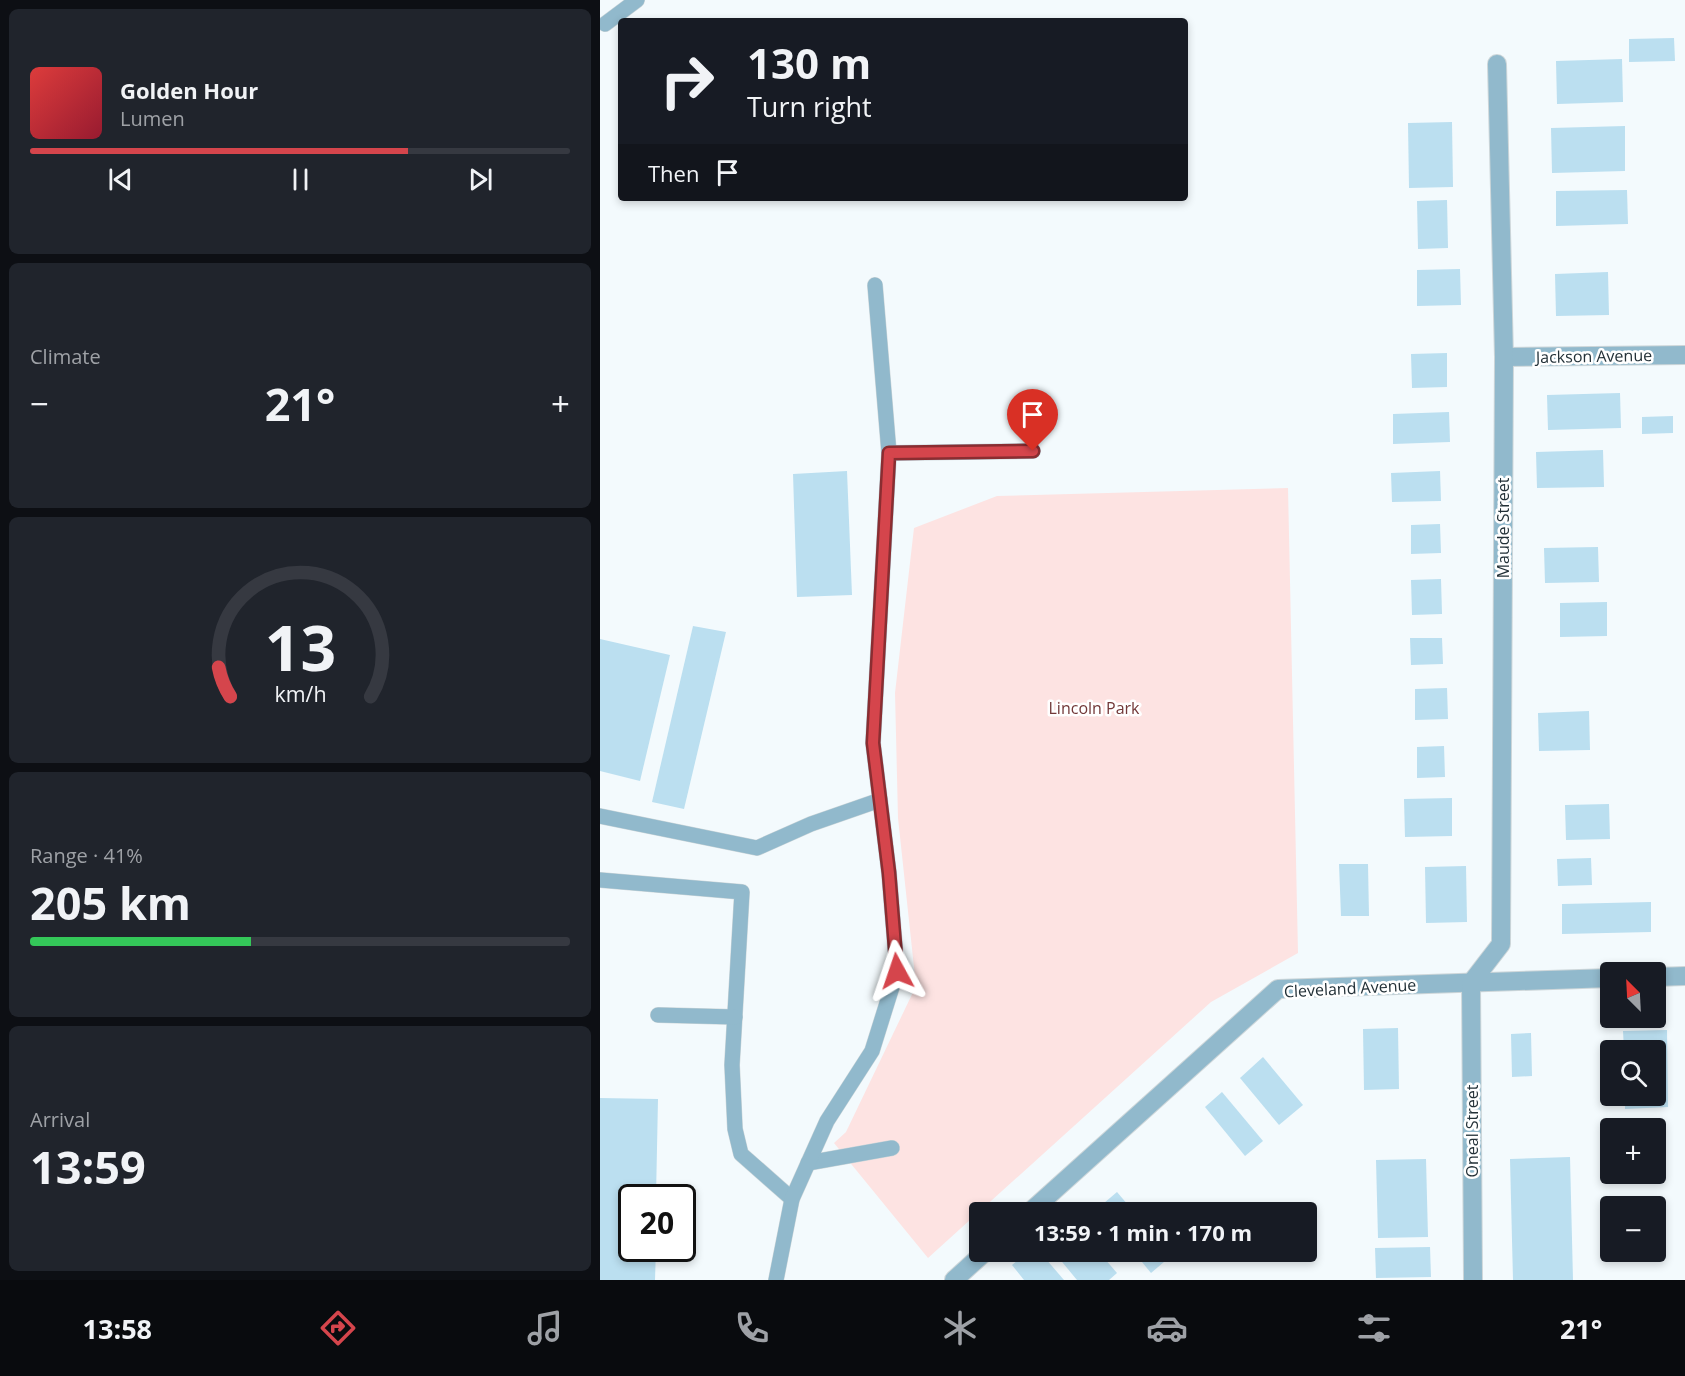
<!DOCTYPE html>
<html lang="en">
<head>
<meta charset="utf-8">
<style>
  :root { --surface:#171b24; --page:#20242c; --text:#f1f3f6; --muted:#9ea1a6; --line:#363941; --accent:#d5454c }
  body { margin:0; font-family:"Open Sans",sans-serif; background:var(--page); color:var(--text); height:100vh; display:flex; flex-direction:column; font-size:22px; white-space:nowrap }
  * { box-sizing:border-box; margin:0 }
  p { font-size:20px; color:var(--muted) }
  .icon { flex:none; width:33px; height:33px; fill:none; stroke:currentColor; stroke-width:2; stroke-linecap:round; stroke-linejoin:round }
  .map { position:relative; flex:1; overflow:hidden }
  .side { display:flex; flex-direction:column; gap:9px; padding:9px; background:#0d0f14; width:600px }
  .side>* { flex:none }
  .hud { position:absolute; left:18px; top:18px; width:570px; height:183px; border-radius:6px; box-shadow:0 3px 9px #0003; background:#171b24; color:var(--text); overflow:hidden }
  .needle { width:39px; rotate:336deg }
  .fabs { position:absolute; left:1000px; top:962px; display:grid; gap:12px }
  .fabs a { display:grid; place-items:center; width:66px; height:66px; border-radius:6px; background:var(--surface); box-shadow:0 3px 9px #0003; font-size:30px }
  .speed { position:absolute; left:18px; top:1184px; display:flex; gap:12px; font-size:30px; font-weight:700; text-align:center }
  .speed>* { display:grid; place-content:center; width:78px; height:78px; border-radius:50%; background:var(--surface); box-shadow:0 3px 9px #0003; line-height:1 }
  .speed .limit { border:3px solid #111; border-radius:9px; background:#fff; color:#111 }
  .pin { position:absolute; display:grid; place-items:center; width:51px; height:51px; color:#fff; margin:-62px -26px; border-radius:50% 50% 50% 0; rotate:-45deg; box-shadow:0 0 6px #0007 }
  .pin .icon { rotate:45deg }
  .me { position:absolute; width:66px; margin:-33px; rotate:355deg; stroke-linejoin:round; filter:drop-shadow(0 0 4px #0008) }
  .turn { display:flex; align-items:center; gap:21px; height:126px; padding:0 30px; font-size:27px }
  .turn .icon { width:78px; height:78px; stroke-width:2.5 }
  .turn b { display:block; font-size:42px; line-height:51px }
  .then { display:flex; align-items:center; height:57px; padding:0 30px; background:#0003; gap:12px; font-size:22px }
  .big { font-size:45px; font-weight:700; line-height:1.1 }
  .side .widget { flex:1; display:flex; flex-direction:column; justify-content:center; gap:9px; min-width:0; padding:0 21px; border-radius:9px; background:var(--page) }
  .side .dial { align-items:center; gap:0 }
  .dial svg { height:156px; overflow:visible; fill:none; stroke:var(--line); stroke-width:7; stroke-linecap:round; text-anchor:middle }
  .dial text { fill:var(--text); stroke:none }
  .song { display:flex; align-items:center; gap:18px }
  .cover { width:72px; height:72px; border-radius:9px; background:linear-gradient(135deg,hsl(0 70% 55%),hsl(350 70% 35%)) }
  .played { height:6px; border-radius:3px; background:linear-gradient(90deg,var(--accent) 70%,var(--line) 70%) }
  .keys { display:flex; justify-content:space-around; direction:ltr }
  .heat { display:flex; justify-content:space-between; align-items:center; font-size:33px; direction:ltr }
  .charge { height:9px; border-radius:4px; background:linear-gradient(90deg,#34c759 41%,var(--line) 0) }
  .trip { position:absolute; left:369px; top:1202px; width:348px; height:60px; border-radius:6px; background:var(--surface); box-shadow:0 3px 9px #0003; font-weight:700; line-height:60px; text-align:center }
  .tabs { display:flex; height:96px; justify-content:space-around; align-items:center; background:#090b0e; color:var(--muted) }
  .tabs .icon { width:42px; height:42px }
  .tabs .selected { color:var(--accent) }
  .tabs b { font-size:27px; color:var(--text) }
  main { display:flex; flex:1; min-height:0 }
  .map>svg:first-child { display:block }
</style>
</head>
<body>
<main>
<section class="side">
<div class="widget">
<div class="song"><i class="cover"></i><div><b>Golden Hour</b><p>Lumen</p></div></div>
<div class="played"></div>
<div class="keys"><svg class="icon" aria-label="previous" viewBox="0 0 24 24"><path d="M18 5L8 12l10 7zM5 5v14"/></svg><svg class="icon" aria-label="pause" viewBox="0 0 24 24"><path d="M8 5v14M16 5v14"/></svg><svg class="icon" aria-label="next" viewBox="0 0 24 24"><path d="M6 5l10 7-10 7zM19 5v14"/></svg></div>
</div>
<div class="widget"><p>Climate</p>
<div class="heat"><a>−</a><b class="big">21°</b><a>+</a></div>
</div>
<div class="widget dial"><svg viewBox="0 0 100 80">
<path d="M14 69A42 42 0 1 1 86 69"/>
<path d="M14 69A42 42 0 0 1 8 54" stroke="#d5454c"/>
<text x="50" y="56" font-size="32" font-weight="700">13</text>
<text x="50" y="72" font-size="11">km/h</text>
</svg></div>
<div class="widget"><p>Range · 41%</p><b class="big">205 km</b><div class="charge"></div></div>
<div class="widget"><p>Arrival</p><b class="big">13:59</b></div>
</section>
<div class="map">
<svg width="1085" height="1280" viewBox="0 0 1085 1280">
  <rect width="100%" height="100%" fill="#f3fafd"/>
  <path fill="#fde3e2" d="M688,488L698,953L611,1002L328,1258L234,1143L246,1132L316,986L298,818L295,693L314,528L397,496Z"/>
  <g fill="#bbdff0">
    <path d="M1074,38L1075,61L1029,62V39Z"/>
    <path d="M1022,59L1023,102L957,104L956,61Z"/>
    <path d="M852,122L853,187L809,188L808,123Z"/>
    <path d="M1025,126V171L952,173L951,128Z"/>
    <path d="M1027,190L1028,224L956,226V191Z"/>
    <path d="M847,200L848,248L818,249L817,201Z"/>
    <path d="M860,269L861,305L817,306V270Z"/>
    <path d="M1008,272L1009,315L956,316L955,274Z"/>
    <path d="M847,353V387L812,388L811,354Z"/>
    <path d="M1020,393L1021,428L948,430L947,395Z"/>
    <path d="M849,412L850,442L793,444V414Z"/>
    <path d="M1073,416V433L1042,434V417Z"/>
    <path d="M1003,450L1004,487L937,488L936,452Z"/>
    <path d="M247,471L252,595L197,597L193,474Z"/>
    <path d="M840,471L841,501L792,502L791,473Z"/>
    <path d="M840,524L841,553L811,554V525Z"/>
    <path d="M998,547L999,582L945,583L944,548Z"/>
    <path d="M841,579L842,614L812,615L811,580Z"/>
    <path d="M1007,602V636L960,637V603Z"/>
    <path d="M93,626L126,632L84,809L52,802Z"/>
    <path d="M810,638H842L843,664L811,665Z"/>
    <path d="M0,639L70,655L40,781L0,771Z"/>
    <path d="M847,688L848,719L815,720V689Z"/>
    <path d="M989,711L990,750L939,751L938,713Z"/>
    <path d="M844,746L845,777L817,778V747Z"/>
    <path d="M852,798V836L805,837L804,799Z"/>
    <path d="M1009,804L1010,839L966,840L965,805Z"/>
    <path d="M991,858L992,885L958,886L957,859Z"/>
    <path d="M739,864H768L769,916H741Z"/>
    <path d="M866,866L867,922L826,923L825,867Z"/>
    <path d="M1051,902V932L962,934V904Z"/>
    <path d="M798,1028L799,1089L764,1090L763,1029Z"/>
    <path d="M1067,1030L1068,1107L1025,1109V1095H1056V1050H1024L1023,1031Z"/>
    <path d="M931,1033L932,1076L912,1077L911,1034Z"/>
    <path d="M663,1057L703,1105L679,1125L640,1078Z"/>
    <path d="M622,1092L663,1141L645,1156L605,1107Z"/>
    <path d="M0,1098L58,1099L56,1197H32V1248H56L55,1280H0Z"/>
    <path d="M970,1157L973,1280H913L910,1159Z"/>
    <path d="M826,1159L828,1237L778,1238L776,1160Z"/>
    <path d="M517,1192L534,1212H500L497,1209Z"/>
    <path d="M830,1247L831,1277L776,1278L775,1248Z"/>
    <path d="M429,1251H439L464,1280H424L412,1265Z"/>
    <path d="M453,1251H498L517,1273L509,1280H477Z"/>
    <path d="M533,1251H567L571,1256L551,1273Z"/>
  </g>
  <g fill="none" stroke-linecap="round" stroke-linejoin="round">
    <defs>
      <g id="lane">
        <path d="M5,24L37,0"/>
        <path d="M275,285L289,453"/>
        <path d="M0,816L157,848L211,824L280,800"/>
        <path d="M0,880L142,892L132,1065L135,1129L141,1154L192,1199"/>
        <path d="M58,1015L135,1017"/>
        <path d="M208,1163L292,1148"/>
        <path d="M176,1280L192,1199L227,1121L272,1051L297,971L289,873L273,743L289,453L433,451"/>
      </g>
      <g id="street">
        <path d="M904,357L1085,355"/>
        <path d="M1056,977L1085,976"/>
        <path d="M430,1212L678,989L1011,978"/>
        <path d="M354,1280L386,1251"/>
        <path d="M873,1280L871,983L901,944L904,357L897,64"/>
      </g>
    </defs>
    <use href="#lane" stroke="#cdd6d9" stroke-width="16"/>
    <use href="#street" stroke="#cdd6d9" stroke-width="20"/>
    <use href="#lane" stroke="#91b9cc" stroke-width="15"/>
    <use href="#street" stroke="#91b9cc" stroke-width="18"/>
  </g>
  <g fill="none" stroke-linecap="round" stroke-linejoin="round">
    <defs>
      <path id="route" d="M297,971L289,873L273,743L289,453L433,451"/>
    </defs>
    <use href="#route" stroke="#8a2d31" stroke-width="15"/>
    <use href="#route" stroke="#d5454c" stroke-width="10"/>
  </g>
  <g text-anchor="middle" dominant-baseline="central" stroke-width="5" stroke-linejoin="round" paint-order="stroke">
    <g font-size="16" fill="#223037" stroke="#fff">
      <text transform="translate(994 356) rotate(-1)">Jackson Avenue</text>
      <text transform="translate(903 528) rotate(-90)">Maude Street</text>
      <text transform="translate(750 988) rotate(-3)">Cleveland Avenue</text>
      <text transform="translate(872 1131) rotate(-90)">Oneal Street</text>
    </g>
    <g font-size="16" fill="#723838" stroke="#fff">
      <text x="494" y="708">Lincoln Park</text>
    </g>
  </g>
</svg>
<div class="fabs">
<a><svg class="needle" viewBox="-14 -14 28 28"><path d="M0-13l5 13h-10z" fill="#e53935"/><path d="M0 13l5-13h-10z" fill="#9ea1a6"/></svg></a>
<a><svg class="icon" aria-label="search" viewBox="0 0 24 24"><circle cx="10" cy="10" r="6"/><path d="M15 15l6 6"/></svg></a>
<a>+</a>
<a>−</a>
</div>
<div class="speed"><div class="limit">20</div></div>
<div class="pin" style="left:433px;top:451px;background:#d93025"><svg class="icon" aria-label="arrive" viewBox="0 0 24 24"><path d="M6 21V4h12l-3 4 3 4H6"/></svg></div>
<svg class="me" style="left:297px;top:971px" viewBox="-20 -20 40 40"><path d="M0-17L14 15 0 8-14 15z" fill="#d5454c" stroke="#fff" stroke-width="4"/></svg>
<div class="trip">13:59 · 1 min · 170 m</div>
<div class="hud">
<div class="turn"><svg class="icon" aria-label="right" viewBox="0 0 24 24"><path d="M7 20v-9h11M14 6l5 5-5 5"/></svg><div><b>130 m</b>Turn right</div></div>
<div class="then">Then<svg class="icon" aria-label="arrive" viewBox="0 0 24 24"><path d="M6 21V4h12l-3 4 3 4H6"/></svg></div>
</div>
</div>
</main>
<nav class="tabs">
<b>13:58</b>
<svg class="icon selected" aria-label="directions" viewBox="0 0 24 24"><path d="M12 3l9 9-9 9-9-9zM9 14v-3h6M13 9l2 2-2 2"/></svg>
<svg class="icon" aria-label="music" viewBox="0 0 24 24"><path d="M9 18V5l10-2v13"/><circle cx="6" cy="18" r="3"/><circle cx="16" cy="16" r="3"/></svg>
<svg class="icon" aria-label="phone" viewBox="0 0 24 24"><path d="M5 4h4l2 5-3 2q2 4 5 5l2-3 5 2v4C11 20 4 13 5 4z"/></svg>
<svg class="icon" aria-label="climate" viewBox="0 0 24 24"><path d="M12 3v18M4 7l16 10M4 17L20 7"/></svg>
<svg class="icon" aria-label="car" viewBox="0 0 24 24"><path d="M5 17H2v-5l4-1 3-4h7l3 4 3 1v5h-3M9 17h6M6 11h13"/><circle cx="7" cy="17" r="2"/><circle cx="17" cy="17" r="2"/></svg>
<svg class="icon" aria-label="filters" viewBox="0 0 24 24"><path d="M4 7h16M4 17h16"/><circle cx="9" cy="7" r="2"/><circle cx="15" cy="17" r="2"/></svg>
<b>21°</b>
</nav>
</body>
</html>
